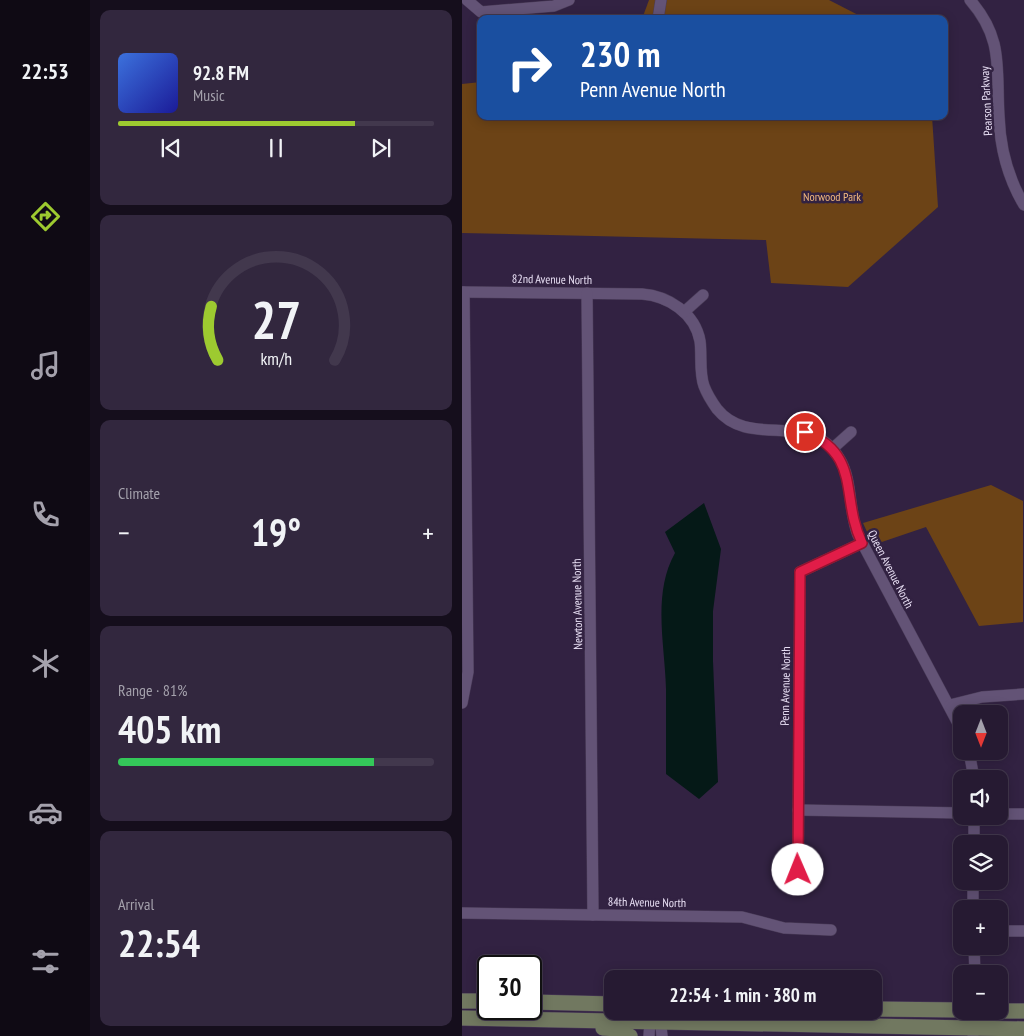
<!DOCTYPE html>
<html lang="en">
<head>
<meta charset="utf-8">
<style>
  :root { --surface:#261a32; --page:#32273e; --text:#f1f3f6; --muted:#a4a1ac; --line:#42384d; --accent:#9dca30 }
  body { margin:0; font-family:"PT Sans Narrow",sans-serif; background:var(--page); color:var(--text); height:100vh; display:flex; flex-direction:column; font-size:19px; white-space:nowrap }
  * { box-sizing:border-box; margin:0 }
  p { font-size:16px; color:var(--muted) }
  .icon { flex:none; width:28px; height:28px; fill:none; stroke:currentColor; stroke-width:2; stroke-linecap:round; stroke-linejoin:round }
  .map { position:relative; flex:1; overflow:hidden }
  .details { display:flex; flex-direction:column; gap:10px; padding:10px; background:#150e1c; width:372px }
  .details>* { flex:none }
  .top-card { position:absolute; left:15px; top:15px; width:471px; height:105px; border-radius:10px; box-shadow:0 2px 12px #0003,0 0 0 1px var(--line); background:#1a4fa0; color:#fff; overflow:hidden }
  .needle { width:32px; rotate:180deg }
  .fabs { position:absolute; left:491px; top:705px; display:grid; gap:10px }
  .fabs a { display:grid; place-items:center; width:55px; height:55px; border-radius:10px; background:var(--surface); box-shadow:0 2px 12px #0003,0 0 0 1px var(--line); font-size:25px }
  .speed { position:absolute; left:15px; top:955px; display:flex; gap:10px; font-size:25px; font-weight:700; text-align:center }
  .speed>* { display:grid; place-content:center; width:65px; height:65px; border-radius:50%; background:var(--surface); box-shadow:0 2px 12px #0003,0 0 0 1px var(--line); line-height:1 }
  .speed .limit { border:2px solid #111; border-radius:8px; background:#fff; color:#111 }
  .pin { position:absolute; display:grid; place-items:center; width:42px; height:42px; color:#fff; margin:-21px; border:2px solid #fff; border-radius:50%; box-shadow:0 1px 5px #0007 }
  .me { position:absolute; width:55px; margin:-28px; rotate:359deg; stroke-linejoin:round; filter:drop-shadow(0 0 4px #0008) }
  .turn { display:flex; align-items:center; gap:18px; height:105px; padding:0 20px; font-size:22px }
  .turn .icon { width:65px; height:65px; stroke-width:2.5 }
  .turn b { display:block; font-size:35px; line-height:42px }
  .big { font-size:38px; font-weight:800; line-height:1.1 }
  .details .card { flex:1; display:flex; flex-direction:column; justify-content:center; gap:8px; min-width:0; padding:0 18px; border-radius:10px; background:var(--page) }
  .details .dial { align-items:center; gap:0 }
  .dial svg { height:130px; overflow:visible; fill:none; stroke:var(--line); stroke-width:7; stroke-linecap:round; text-anchor:middle }
  .dial text { fill:var(--text); stroke:none }
  .song { display:flex; align-items:center; gap:15px }
  .cover { width:60px; height:60px; border-radius:8px; background:linear-gradient(135deg,hsl(220 70% 55%),hsl(240 70% 35%)) }
  .played { height:5px; border-radius:2px; background:linear-gradient(90deg,var(--accent) 75%,var(--line) 75%) }
  .keys { display:flex; justify-content:space-around; direction:ltr }
  .heat { display:flex; justify-content:space-between; align-items:center; font-size:28px; direction:ltr }
  .charge { height:8px; border-radius:4px; background:linear-gradient(90deg,#34c759 81%,var(--line) 0) }
  .trip { position:absolute; left:142px; top:970px; width:278px; height:50px; border-radius:10px; background:var(--surface); box-shadow:0 2px 12px #0003,0 0 0 1px var(--line); font-weight:800; line-height:50px; text-align:center }
  main { display:flex; flex:1; min-height:0 }
  .menu { display:flex; flex-direction:column; width:90px; justify-content:space-around; align-items:center; background:#0f0a14; color:var(--muted) }
  .menu .icon { width:35px; height:35px }
  .menu .selected { color:var(--accent) }
  .menu b { font-size:22px; color:var(--text) }
  .map>svg:first-child { display:block }
</style>
</head>
<body>
<main>
<nav class="menu">
<b>22:53</b>
<svg class="icon selected" aria-label="directions" viewBox="0 0 24 24"><path d="M12 3l9 9-9 9-9-9zM9 14v-3h6M13 9l2 2-2 2"/></svg>
<svg class="icon" aria-label="music" viewBox="0 0 24 24"><path d="M9 18V5l10-2v13"/><circle cx="6" cy="18" r="3"/><circle cx="16" cy="16" r="3"/></svg>
<svg class="icon" aria-label="phone" viewBox="0 0 24 24"><path d="M5 4h4l2 5-3 2q2 4 5 5l2-3 5 2v4C11 20 4 13 5 4z"/></svg>
<svg class="icon" aria-label="climate" viewBox="0 0 24 24"><path d="M12 3v18M4 7l16 10M4 17L20 7"/></svg>
<svg class="icon" aria-label="car" viewBox="0 0 24 24"><path d="M5 17H2v-5l4-1 3-4h7l3 4 3 1v5h-3M9 17h6M6 11h13"/><circle cx="7" cy="17" r="2"/><circle cx="17" cy="17" r="2"/></svg>
<svg class="icon" aria-label="filters" viewBox="0 0 24 24"><path d="M4 7h16M4 17h16"/><circle cx="9" cy="7" r="2"/><circle cx="15" cy="17" r="2"/></svg>
</nav>
<section class="details">
<div class="card">
<div class="song"><i class="cover"></i><div><b>92.8 FM</b><p>Music</p></div></div>
<div class="played"></div>
<div class="keys"><svg class="icon" aria-label="previous" viewBox="0 0 24 24"><path d="M18 5L8 12l10 7zM5 5v14"/></svg><svg class="icon" aria-label="pause" viewBox="0 0 24 24"><path d="M8 5v14M16 5v14"/></svg><svg class="icon" aria-label="next" viewBox="0 0 24 24"><path d="M6 5l10 7-10 7zM19 5v14"/></svg></div>
</div>
<div class="card dial"><svg viewBox="0 0 100 80">
<path d="M14 69A42 42 0 1 1 86 69"/>
<path d="M14 69A42 42 0 0 1 10 36" stroke="#9dca30"/>
<text x="50" y="56" font-size="32" font-weight="700">27</text>
<text x="50" y="72" font-size="11">km/h</text>
</svg></div>
<div class="card"><p>Climate</p>
<div class="heat"><a>−</a><b class="big">19°</b><a>+</a></div>
</div>
<div class="card"><p>Range · 81%</p><b class="big">405 km</b><div class="charge"></div></div>
<div class="card"><p>Arrival</p><b class="big">22:54</b></div>
</section>
<div class="map">
<svg width="562" height="1036" viewBox="0 0 562 1036">
  <rect width="100%" height="100%" fill="#322242"/>
  <g fill="#6c4316">
    <path d="M187,0H367L404,19H180Z"/>
    <path d="M19,82V116H470L476,207L386,287L309,283L304,240L0,233V84Z"/>
    <path d="M529,485L561,501V622L517,626L464,527L411,545L401,523Z"/>
  </g>
  <path fill="#051917" d="M242,503L259,549L251,611V661L256,782L237,799L204,774C204,745 204,717 204,689C203,645 190,594 213,553L203,532Z"/>
  <g fill="none" stroke-linecap="round" stroke-linejoin="round">
    <defs>
      <g id="minor">
        <path d="M5,0L19,12L92,6L107,0"/>
        <path d="M508,0C542,39 534,68 537,116C538,147 546,178 562,205"/>
        <path d="M196,19L199,0"/>
        <path d="M0,292L180,294C206,296 233,313 238,341C240,355 237,372 242,386C245,394 250,402 255,409C288,450 348,409 377,458C391,480 386,510 396,535L500,731"/>
        <path d="M125,293L131,915"/>
        <path d="M222,312L241,295"/>
        <path d="M370,449L389,432"/>
        <path d="M0,703L6,672L2,292"/>
        <path d="M488,705L520,697L562,694"/>
        <path d="M507,751L512,779"/>
        <path d="M336,810L500,813"/>
        <path d="M538,814H562"/>
        <path d="M512,844V816"/>
        <path d="M336,870L338,572L400,543"/>
        <path d="M511,909V881"/>
        <path d="M0,913L280,917L322,928L369,930"/>
        <path d="M538,931H562"/>
        <path d="M512,946L513,974"/>
        <path d="M198,1016L200,1036"/>
        <path d="M187,1036L188,1021L192,1011"/>
        <path d="M511,1036L512,1011"/>
      </g>
      <g id="major">
        <path d="M0,1001H26"/>
        <path d="M69,1002L151,1004"/>
        <path d="M411,1009L500,1010"/>
        <path d="M538,1011H562"/>
        <path d="M0,1018L562,1029"/>
        <path d="M141,1028L155,1029L168,1036"/>
      </g>
    </defs>
    <use href="#minor" stroke="#4b3d59" stroke-width="12"/>
    <use href="#major" stroke="#4b3d59" stroke-width="16"/>
    <use href="#minor" stroke="#635376" stroke-width="11"/>
    <use href="#major" stroke="#717860" stroke-width="15"/>
  </g>
  <g fill="none" stroke-linecap="round" stroke-linejoin="round">
    <defs>
      <path id="route" d="M336,870L338,572L400,543C378,497 400,455 343,432"/>
    </defs>
    <use href="#route" stroke="#92132f" stroke-width="12"/>
    <use href="#route" stroke="#e11d48" stroke-width="9"/>
  </g>
  <g text-anchor="middle" dominant-baseline="central" stroke-width="5" stroke-linejoin="round" paint-order="stroke">
    <g font-size="12" fill="#e8dff4" stroke="#322242">
      <text transform="translate(524 101) rotate(-93)">Pearson Parkway</text>
      <text transform="translate(90 279) rotate(1)">82nd Avenue North</text>
      <text transform="translate(429 569) rotate(63)">Queen Avenue North</text>
      <text transform="translate(115 604) rotate(-91)">Newton Avenue North</text>
      <text transform="translate(323 686) rotate(-89)">Penn Avenue North</text>
      <text transform="translate(185 902) rotate(1)">84th Avenue North</text>
    </g>
    <g font-size="12" fill="#f3b97f" stroke="#322242">
      <text x="370" y="196">Norwood Park</text>
    </g>
  </g>
</svg>
<div class="fabs">
<a><svg class="needle" viewBox="-14 -14 28 28"><path d="M0-13l5 13h-10z" fill="#e53935"/><path d="M0 13l5-13h-10z" fill="#a4a1ac"/></svg></a>
<a><svg class="icon" aria-label="sound" viewBox="0 0 24 24"><path d="M4 9h4l5-4v14l-5-4H4zM17 9q2 3 0 6"/></svg></a>
<a><svg class="icon" aria-label="layers" viewBox="0 0 24 24"><path d="M12 4l9 5-9 5-9-5zM3 14l9 5 9-5"/></svg></a>
<a>+</a>
<a>−</a>
</div>
<div class="speed"><div class="limit">30</div></div>
<div class="pin" style="left:343px;top:432px;background:#d93025"><svg class="icon" aria-label="arrive" viewBox="0 0 24 24"><path d="M6 21V4h12l-3 4 3 4H6"/></svg></div>
<svg class="me" style="left:336px;top:870px" viewBox="-20 -20 40 40"><circle r="19" fill="#fff"/><path d="M0-13L10 11 0 6-10 11z" fill="#e11d48"/></svg>
<div class="trip">22:54 · 1 min · 380 m</div>
<div class="top-card">
<div class="turn"><svg class="icon" aria-label="right" viewBox="0 0 24 24"><path d="M7 20v-9h11M14 6l5 5-5 5"/></svg><div><b>230 m</b>Penn Avenue North</div></div>
</div>
</div>
</main>
</body>
</html>
